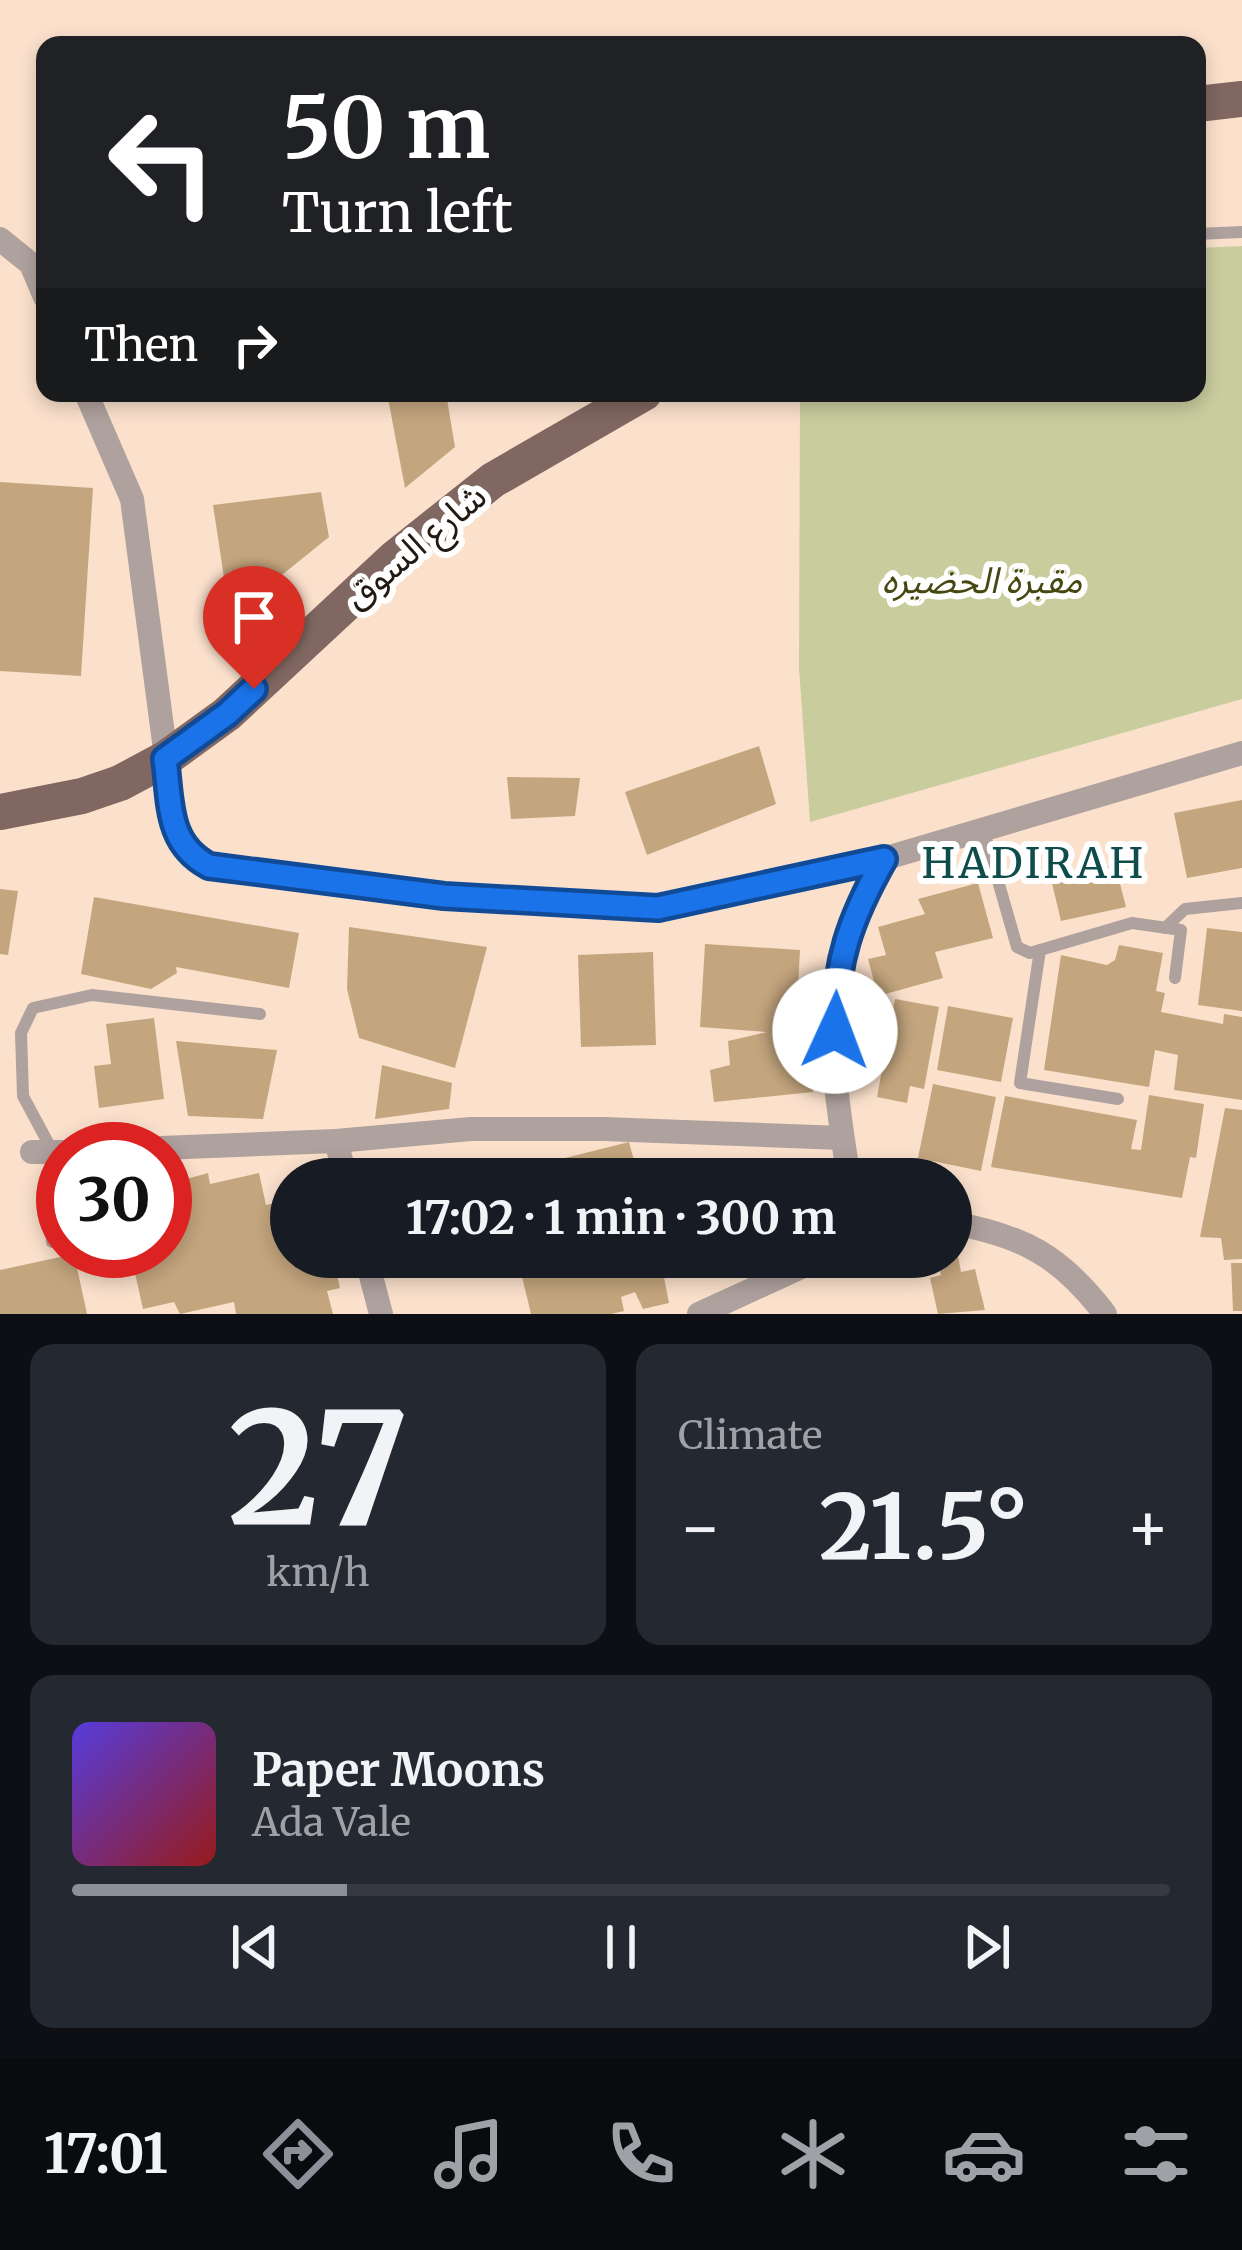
<!DOCTYPE html>
<html lang="en">
<head>
<meta charset="utf-8">
<style>
  :root { --surface:#171b24; --page:#242831; --text:#f1f3f6; --muted:#9ea1a6; --line:#363941; --accent:#8c9099 }
  body { margin:0; font-family:Merriweather,"Noto Sans Arabic",serif; background:var(--page); color:var(--text); height:100vh; display:flex; flex-direction:column; font-size:45px; white-space:nowrap }
  * { box-sizing:border-box; margin:0 }
  p { font-size:39px; color:var(--muted) }
  .icon { flex:none; width:66px; height:66px; fill:none; stroke:currentColor; stroke-width:2; stroke-linecap:round; stroke-linejoin:round }
  .map { position:relative; height:1314px; overflow:hidden }
  .drawer { display:flex; flex-direction:column; gap:30px; padding:30px; background:#0d0f14; flex:1 }
  .drawer>* { flex:none }
  .guide { position:absolute; left:36px; top:36px; width:1170px; height:366px; border-radius:24px; box-shadow:0 6px 18px #0003; background:#202124; color:#fff; overflow:hidden }
  .speed { position:absolute; left:36px; top:1122px; display:flex; gap:24px; font-size:60px; font-weight:700; text-align:center }
  .speed>* { display:grid; place-content:center; width:156px; height:156px; border-radius:50%; background:var(--surface); box-shadow:0 6px 18px #0003; line-height:1 }
  .speed .limit { border:18px solid #d22; background:#fff; color:#111 }
  .pin { position:absolute; display:grid; place-items:center; width:102px; height:102px; color:#fff; margin:-123px -51px; border-radius:50% 50% 50% 0; rotate:-45deg; box-shadow:0 0 12px #0007 }
  .pin .icon { rotate:45deg }
  .me { position:absolute; width:132px; margin:-66px; rotate:2deg; stroke-linejoin:round; filter:drop-shadow(0 0 9px #0008) }
  .turn { display:flex; align-items:center; gap:42px; height:252px; padding:0 48px; font-size:54px }
  .turn .icon { width:156px; height:156px; stroke-width:2.5 }
  .turn b { display:block; font-size:84px; line-height:102px }
  .then { display:flex; align-items:center; height:114px; padding:0 48px; background:#0003; gap:24px; font-size:45px }
  .big { font-size:90px; font-weight:700; line-height:1.1 }
  .drawer .card { flex:1; display:flex; flex-direction:column; justify-content:center; gap:18px; min-width:0; padding:0 42px; border-radius:24px; background:var(--page) }
  .drawer .dial { align-items:center; gap:0 }
  .dial b { font-size:156px; line-height:1 }
  .song { display:flex; align-items:center; gap:36px }
  .cover { width:144px; height:144px; border-radius:18px; background:linear-gradient(135deg,hsl(250 70% 55%),hsl(0 70% 35%)) }
  .played { height:12px; border-radius:6px; background:linear-gradient(90deg,var(--accent) 25%,var(--line) 25%) }
  .keys { display:flex; justify-content:space-around; direction:ltr }
  .heat { display:flex; justify-content:space-between; align-items:center; font-size:66px; direction:ltr }
  .drawer .tiles { flex:1; display:grid; gap:30px; grid-template-columns:1fr 1fr }
  .card:last-child { grid-column:span 2 }
  .trip { position:absolute; left:270px; top:1158px; width:702px; height:120px; border-radius:60px; background:var(--surface); box-shadow:0 6px 18px #0003; font-weight:700; line-height:120px; text-align:center }
  .tab-bar { display:flex; height:192px; justify-content:space-around; align-items:center; background:#090b0e; color:var(--muted) }
  .tab-bar .icon { width:84px; height:84px }
  .tab-bar .active { color:var(--accent) }
  .tab-bar b { font-size:54px; color:var(--text) }
  .map>svg:first-child { display:block }
</style>
</head>
<body>
<div class="map">
<svg width="1242" height="1314" viewBox="0 0 1242 1314">
  <rect width="100%" height="100%" fill="#fbe1cc"/>
  <path fill="#c9cd9e" d="M1242,246V699L810,822L799,668L800,393H1197V248Z"/>
  <g fill="#c4a67e">
    <path d="M387,393H446L455,447L405,488Z"/>
    <path d="M0,482L93,488L81,676L0,671Z"/>
    <path d="M321,492L329,537L230,617L213,505Z"/>
    <path d="M759,746L776,804L647,855L625,792Z"/>
    <path d="M507,777L580,778L575,816L511,819Z"/>
    <path d="M1242,800V868L1187,878L1174,813Z"/>
    <path d="M1115,864L1126,907L1061,921L1051,879Z"/>
    <path d="M978,883L993,938L935,952L943,978L878,996L868,959L886,955L878,927L925,914L918,899Z"/>
    <path d="M0,889L18,891L8,955L0,954Z"/>
    <path d="M94,897L299,933L289,988L176,967L177,973L151,989L81,974Z"/>
    <path d="M349,927L487,947L455,1068L359,1038L347,989Z"/>
    <path d="M1207,928L1242,932V1011L1198,1005Z"/>
    <path d="M705,944L800,950L796,1026L805,1024L813,1092L714,1102L710,1070L730,1065L728,1041L767,1032L700,1027Z"/>
    <path d="M1119,945L1163,953L1156,991L1165,993L1161,1012L1223,1024L1224,1014L1242,1017V1100L1174,1090L1178,1055L1155,1050L1149,1087L1044,1070L1061,955L1107,965L1115,960Z"/>
    <path d="M653,952L656,1045L581,1047L578,955Z"/>
    <path d="M895,999L939,1007L924,1089L910,1086L907,1103L877,1097Z"/>
    <path d="M948,1006L1013,1018L1001,1082L937,1070Z"/>
    <path d="M154,1018L164,1099L99,1108L94,1066L111,1064L106,1024Z"/>
    <path d="M176,1041L277,1050L263,1119L188,1116Z"/>
    <path d="M382,1065L452,1083L449,1109L375,1119Z"/>
    <path d="M933,1084L996,1097L981,1171L918,1158Z"/>
    <path d="M1149,1095L1204,1104L1196,1158L1190,1157L1182,1198L991,1167L1005,1096L1137,1120L1131,1149L1141,1150Z"/>
    <path d="M1225,1108L1242,1110V1259L1224,1260L1221,1238L1200,1237Z"/>
    <path d="M629,1142L639,1179H545L541,1164Z"/>
    <path d="M208,1173L210,1184L259,1173L266,1205L291,1199V1257H333L340,1288L327,1291L333,1314H236L234,1302L180,1314L174,1302L143,1309L130,1251H165V1185Z"/>
    <path d="M74,1254L87,1314H0V1270Z"/>
    <path d="M958,1256L961,1272L975,1269L985,1310L938,1314L930,1278L941,1275L938,1261Z"/>
    <path d="M397,1257H441V1259L399,1269Z"/>
    <path d="M544,1257H580L581,1261L605,1257H660L669,1303L643,1309L635,1292L621,1297L624,1311L611,1314H531L519,1264Z"/>
    <path d="M1231,1263H1242V1311H1233Z"/>
  </g>
  <g fill="none" stroke-linecap="round" stroke-linejoin="round">
    <g stroke="#afa19d" stroke-width="12">
      <path d="M1197,234L1242,232"/>
      <path d="M984,832L1017,947L1030,953L1132,923L1181,930L1175,978"/>
      <path d="M1165,928L1185,909L1242,903"/>
      <path d="M1040,950L1020,1083L1118,1099"/>
      <path d="M52,1242L48,1194L53,1152L23,1096L21,1033L33,1008L92,995L260,1014"/>
    </g>
    <g stroke="#afa19d" stroke-width="24">
      <path d="M0,239L31,264L45,297"/>
      <path d="M86,393L132,499L176,833L189,855L209,866L444,896L658,908L883,859"/>
      <path d="M336,1141L346,1179"/>
      <path d="M136,1149L336,1141L471,1129H604L842,1138"/>
      <path d="M32,1152H63"/>
      <path d="M849,1179C839,1116 824,1025 839,963C848,926 865,892 883,859L1242,753"/>
      <path d="M951,1223C1022,1235 1061,1256 1105,1314"/>
      <path d="M366,1257L381,1314"/>
      <path d="M699,1314L823,1257"/>
    </g>
    <g stroke="#806761" stroke-width="36">
      <path d="M1197,104L1242,99"/>
      <path d="M0,812L82,796L120,783L165,759L227,714L396,557L493,480L644,393"/>
    </g>
  </g>
  <g fill="none" stroke-linecap="round" stroke-linejoin="round">
    <defs>
      <path id="route" d="M254,689L227,714L165,759C171,802 166,843 209,866L444,896L658,908L884,859C850,919 835,962 835,1031"/>
    </defs>
    <use href="#route" stroke="#114b97" stroke-width="30"/>
    <use href="#route" stroke="#1a73e8" stroke-width="21"/>
  </g>
  <g text-anchor="middle" dominant-baseline="central" stroke-width="12" stroke-linejoin="round" paint-order="stroke">
    <g font-size="36" fill="#221912" stroke="#fff">
      <text transform="translate(415 546) rotate(-40)">شارع السوق</text>
    </g>
    <g font-size="36" font-style="italic" fill="#464810" stroke="#fff">
      <text x="982" y="580">مقبرة الحضيره</text>
    </g>
    <g font-size="42" letter-spacing="3" fill="#0e4d4b" stroke="#fff">
      <text x="1034" y="863">HADIRAH</text>
    </g>
  </g>
</svg>
<div class="speed"><div class="limit">30</div></div>
<div class="pin" style="left:254px;top:689px;background:#d93025"><svg class="icon" aria-label="arrive" viewBox="0 0 24 24"><path d="M6 21V4h12l-3 4 3 4H6"/></svg></div>
<svg class="me" style="left:835px;top:1031px" viewBox="-20 -20 40 40"><circle r="19" fill="#fff"/><path d="M0-13L10 11 0 6-10 11z" fill="#1a73e8"/></svg>
<div class="trip">17:02 · 1 min · 300 m</div>
<div class="guide">
<div class="turn"><svg class="icon" aria-label="left" viewBox="0 0 24 24"><path d="M17 20v-9H6M10 6l-5 5 5 5"/></svg><div><b>50 m</b>Turn left</div></div>
<div class="then">Then<svg class="icon" aria-label="right" viewBox="0 0 24 24"><path d="M7 20v-9h11M14 6l5 5-5 5"/></svg></div>
</div>
</div>
<section class="drawer">
<div class="tiles">
<div class="card dial"><b>27</b><p>km/h</p></div>
<div class="card"><p>Climate</p>
<div class="heat"><a>−</a><b class="big">21.5°</b><a>+</a></div>
</div>
<div class="card">
<div class="song"><i class="cover"></i><div><b>Paper Moons</b><p>Ada Vale</p></div></div>
<div class="played"></div>
<div class="keys"><svg class="icon" aria-label="previous" viewBox="0 0 24 24"><path d="M18 5L8 12l10 7zM5 5v14"/></svg><svg class="icon" aria-label="pause" viewBox="0 0 24 24"><path d="M8 5v14M16 5v14"/></svg><svg class="icon" aria-label="next" viewBox="0 0 24 24"><path d="M6 5l10 7-10 7zM19 5v14"/></svg></div>
</div>
</div>
</section>
<nav class="tab-bar">
<b>17:01</b>
<svg class="icon active" aria-label="directions" viewBox="0 0 24 24"><path d="M12 3l9 9-9 9-9-9zM9 14v-3h6M13 9l2 2-2 2"/></svg>
<svg class="icon" aria-label="music" viewBox="0 0 24 24"><path d="M9 18V5l10-2v13"/><circle cx="6" cy="18" r="3"/><circle cx="16" cy="16" r="3"/></svg>
<svg class="icon" aria-label="phone" viewBox="0 0 24 24"><path d="M5 4h4l2 5-3 2q2 4 5 5l2-3 5 2v4C11 20 4 13 5 4z"/></svg>
<svg class="icon" aria-label="climate" viewBox="0 0 24 24"><path d="M12 3v18M4 7l16 10M4 17L20 7"/></svg>
<svg class="icon" aria-label="car" viewBox="0 0 24 24"><path d="M5 17H2v-5l4-1 3-4h7l3 4 3 1v5h-3M9 17h6M6 11h13"/><circle cx="7" cy="17" r="2"/><circle cx="17" cy="17" r="2"/></svg>
<svg class="icon" aria-label="filters" viewBox="0 0 24 24"><path d="M4 7h16M4 17h16"/><circle cx="9" cy="7" r="2"/><circle cx="15" cy="17" r="2"/></svg>
</nav>
</body>
</html>
